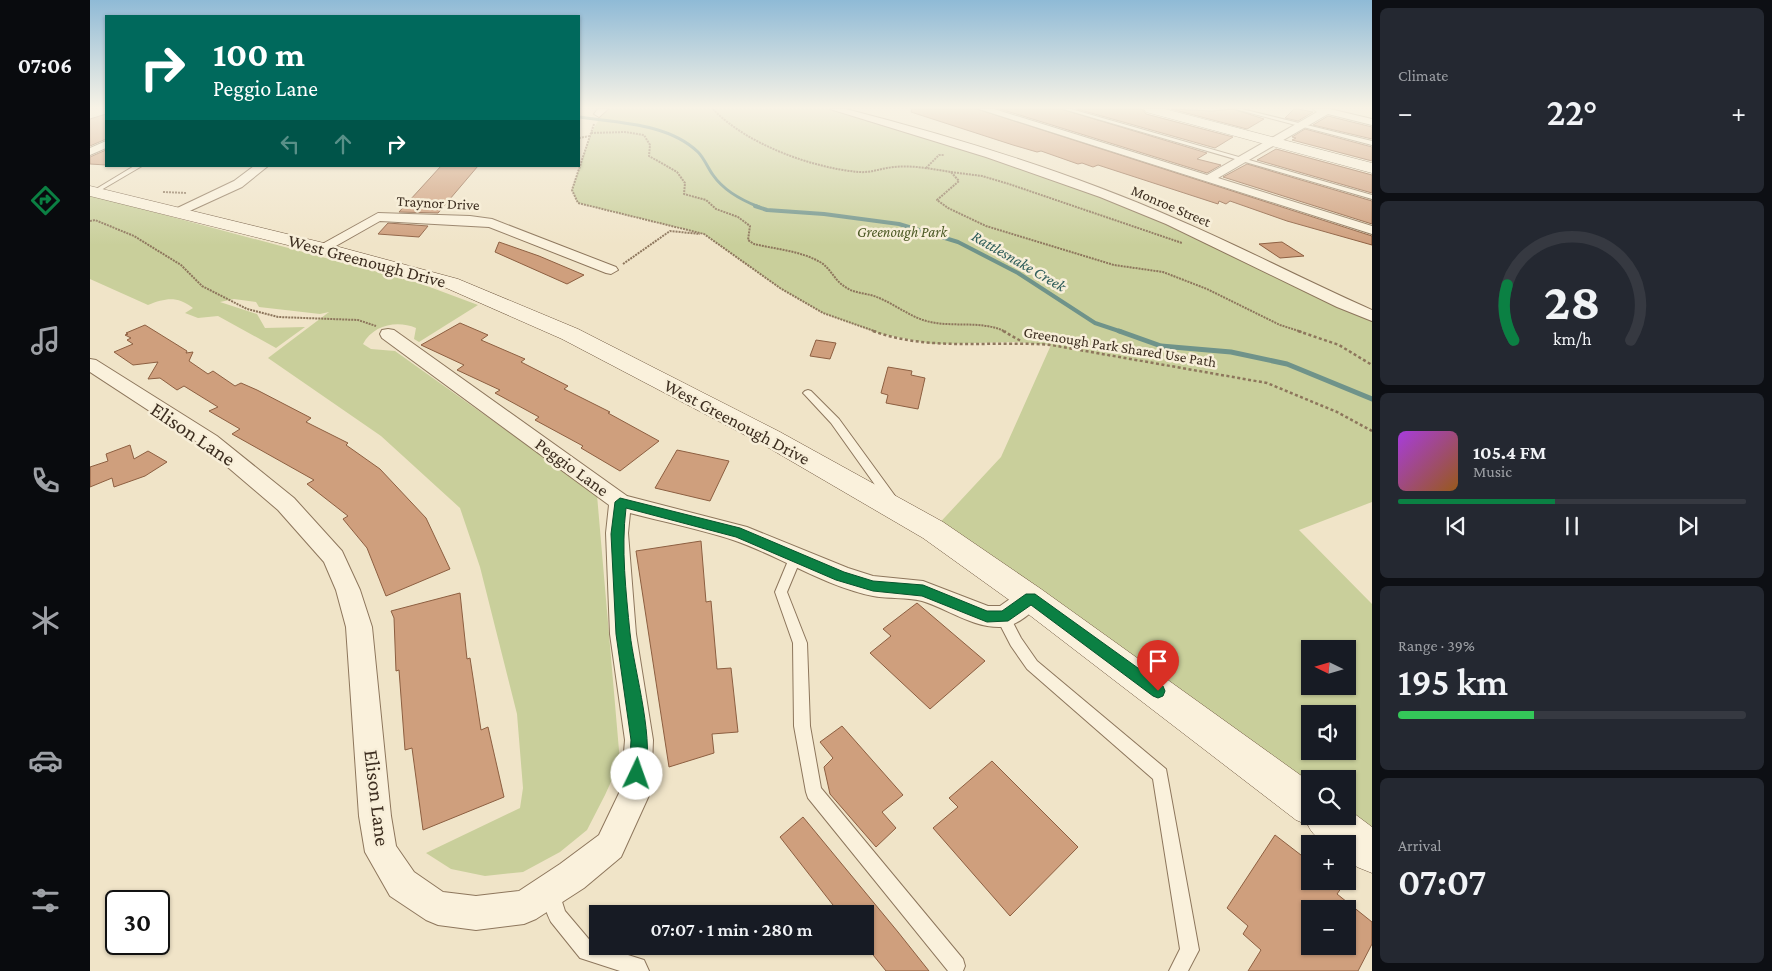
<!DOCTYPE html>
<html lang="en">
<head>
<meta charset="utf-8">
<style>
  :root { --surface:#171b24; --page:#242831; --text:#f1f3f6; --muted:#9ea1a6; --line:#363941; --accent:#0b8043 }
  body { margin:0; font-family:"Crimson Pro",serif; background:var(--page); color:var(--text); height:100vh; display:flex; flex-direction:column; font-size:19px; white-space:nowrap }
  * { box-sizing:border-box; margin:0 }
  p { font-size:16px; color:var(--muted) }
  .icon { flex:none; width:28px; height:28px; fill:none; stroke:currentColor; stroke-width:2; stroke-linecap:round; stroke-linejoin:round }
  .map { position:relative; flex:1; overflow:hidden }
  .side { display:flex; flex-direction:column; gap:8px; padding:8px; background:#0d0f14; width:400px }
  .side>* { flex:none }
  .guide { position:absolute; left:15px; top:15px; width:475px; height:152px; border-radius:0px; box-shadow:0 1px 4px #0004; background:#00695c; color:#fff; overflow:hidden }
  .needle { width:32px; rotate:275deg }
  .tools { position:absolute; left:1211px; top:640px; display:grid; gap:10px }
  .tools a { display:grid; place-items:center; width:55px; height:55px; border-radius:0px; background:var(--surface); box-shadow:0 1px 4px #0004; font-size:25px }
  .speed { position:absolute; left:15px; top:890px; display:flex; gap:10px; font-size:25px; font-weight:700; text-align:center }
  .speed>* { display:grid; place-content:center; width:65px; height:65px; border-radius:50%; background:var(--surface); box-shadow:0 1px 4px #0004; line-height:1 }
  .speed .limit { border:2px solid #111; border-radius:8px; background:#fff; color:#111 }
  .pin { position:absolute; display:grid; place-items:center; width:42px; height:42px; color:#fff; margin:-51px -21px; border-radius:50% 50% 50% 0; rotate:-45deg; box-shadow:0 0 5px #0007 }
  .pin .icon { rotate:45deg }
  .me { position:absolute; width:55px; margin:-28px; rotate:3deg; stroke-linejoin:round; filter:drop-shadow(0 0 4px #0008) }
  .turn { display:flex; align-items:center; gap:18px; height:105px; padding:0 25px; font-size:22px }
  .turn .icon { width:65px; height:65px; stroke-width:2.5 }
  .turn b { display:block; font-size:35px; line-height:42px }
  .lanes { display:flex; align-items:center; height:48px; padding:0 25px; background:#0003; justify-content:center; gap:25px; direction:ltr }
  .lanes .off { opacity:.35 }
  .big { font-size:38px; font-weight:600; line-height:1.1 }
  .side .tile { flex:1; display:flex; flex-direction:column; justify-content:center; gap:8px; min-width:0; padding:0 18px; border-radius:8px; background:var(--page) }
  .side .dial { align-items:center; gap:0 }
  .dial svg { height:130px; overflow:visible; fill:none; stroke:var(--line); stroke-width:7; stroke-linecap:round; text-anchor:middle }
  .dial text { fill:var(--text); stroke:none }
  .song { display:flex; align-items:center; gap:15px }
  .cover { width:60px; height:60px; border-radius:8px; background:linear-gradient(135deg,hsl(280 70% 55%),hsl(30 70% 35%)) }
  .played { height:5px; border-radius:2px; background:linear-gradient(90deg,var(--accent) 45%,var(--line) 45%) }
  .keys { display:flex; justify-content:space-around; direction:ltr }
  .heat { display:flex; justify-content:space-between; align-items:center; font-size:28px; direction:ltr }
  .charge { height:8px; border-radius:4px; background:linear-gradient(90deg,#34c759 39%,var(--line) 0) }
  .trip { position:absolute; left:499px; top:905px; width:285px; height:50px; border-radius:0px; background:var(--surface); box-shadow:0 1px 4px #0004; font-weight:600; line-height:50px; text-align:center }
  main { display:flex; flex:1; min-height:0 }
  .tabs { display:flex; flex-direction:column; width:90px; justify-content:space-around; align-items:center; background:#090b0e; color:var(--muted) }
  .tabs .icon { width:35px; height:35px }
  .tabs .current { color:var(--accent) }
  .tabs b { font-size:22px; color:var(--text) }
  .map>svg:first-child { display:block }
</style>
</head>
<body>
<main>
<nav class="tabs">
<b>07:06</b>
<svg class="icon current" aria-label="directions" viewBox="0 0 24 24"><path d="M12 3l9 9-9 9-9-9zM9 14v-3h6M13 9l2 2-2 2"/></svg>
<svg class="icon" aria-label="music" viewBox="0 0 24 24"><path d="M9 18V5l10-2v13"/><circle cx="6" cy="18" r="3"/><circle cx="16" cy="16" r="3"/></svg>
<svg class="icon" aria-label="phone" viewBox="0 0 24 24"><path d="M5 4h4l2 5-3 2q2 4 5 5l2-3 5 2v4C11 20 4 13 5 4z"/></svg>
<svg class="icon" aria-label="climate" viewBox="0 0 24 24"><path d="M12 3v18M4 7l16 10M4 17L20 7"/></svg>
<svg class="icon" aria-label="car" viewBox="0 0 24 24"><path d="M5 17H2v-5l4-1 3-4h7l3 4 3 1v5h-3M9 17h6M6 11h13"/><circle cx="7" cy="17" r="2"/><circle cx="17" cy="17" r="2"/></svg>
<svg class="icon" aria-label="filters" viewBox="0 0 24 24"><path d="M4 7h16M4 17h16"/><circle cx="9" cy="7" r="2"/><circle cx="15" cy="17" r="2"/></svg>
</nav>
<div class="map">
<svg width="1282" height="971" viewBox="0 0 1282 971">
  <rect width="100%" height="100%" fill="#f0e4c8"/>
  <g fill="#c9cf9b" fill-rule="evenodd">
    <path d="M515,109H745L833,131L1053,209L1282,316V502L1209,530L1282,604V852L1258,816V779H1220V806L843,530L911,457L961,345L926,342L843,344L791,334L733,313L690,288L614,234L488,203L482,190L501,133ZM1220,649H1258V686H1220ZM1220,714H1258V751H1220Z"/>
    <path d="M0,195L329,283L388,305L329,342L324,339L326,328C307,320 283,325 273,344L281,349L305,351L507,495L530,762L515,795L497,830L470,852L433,872L395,876L361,869L336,853L430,808L433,788L427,714L390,567L370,508L291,436L178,358L239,312L230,314L169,307L166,302L144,299L130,302L167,314L175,328L215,327L186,348L128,316L108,318L95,313L103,308C87,296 76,298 58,305L0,279Z"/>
  </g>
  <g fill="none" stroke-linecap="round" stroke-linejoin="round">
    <path stroke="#6f938a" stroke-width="3" d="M489,117C528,123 578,123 608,152C614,158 618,168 623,175C634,191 651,200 669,207"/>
    <path stroke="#6f938a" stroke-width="4" d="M665,206L677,210L734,214L809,224L868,242L928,273L1005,323L1032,332"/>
    <path stroke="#6f938a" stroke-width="5" d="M1029,331L1071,346L1141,352L1197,364L1282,399"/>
  </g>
  <g fill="#cf9f7d" stroke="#8d5f41" fill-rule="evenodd">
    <path d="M822,109H887L1282,236V245L1197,221L1140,201L1136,204L1129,201L1128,204L1008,165L1003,167L992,163L988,164L951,151L947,152L923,145L821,112Z"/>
    <path d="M910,109H971L1117,153L1107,159L1131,165L1117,173Z"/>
    <path d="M987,109H1052L1056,114L1143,137L1125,148Z"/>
    <path d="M1081,109L1122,111L1143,109L1174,119L1157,129Z"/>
    <path d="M1204,109H1208L1223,112L1208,121L1195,118Z"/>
    <path d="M16,114V139L0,146V119Z"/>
    <path d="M1238,116L1282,127V139L1223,125Z"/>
    <path d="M1215,129L1282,147V161L1202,140L1206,138L1202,137Z"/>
    <path d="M1186,149L1282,175V193L1167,160Z"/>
    <path d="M16,150V165L0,164V157Z"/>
    <path d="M1157,164L1282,201V224L1133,177Z"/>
    <path d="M351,166H388L348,213L309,212Z"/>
    <path d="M298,223L338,226L329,237L288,234Z"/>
    <path d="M409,242L449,256L494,275L477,284L405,252Z"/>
    <path d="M1192,242L1214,256L1190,258L1169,244Z"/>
    <path d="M370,323L398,335L391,340L435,359L431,362L478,386L474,389L520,412L518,413L569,441L530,471L491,448L493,446L445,420L449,417L405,393L410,390L367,370L374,365L331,345Z"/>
    <path d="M55,325L97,351L96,353L103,352L99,361L118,374L123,371L145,386L151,383L167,390L221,418L216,422L258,443L256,445L290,469L336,518L360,569L296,596L277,548L253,519L258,516L217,484L224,480L142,434L150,429L119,411L128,407L94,386L87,390L70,378L58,379L68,362L43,365L24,352L43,344L37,340L41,338L35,335L38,334L36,333Z"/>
    <path d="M726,340L746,343L740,359L720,356Z"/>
    <path d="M798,367L822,371L821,375L835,378L828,409L796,403L798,395L791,393Z"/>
    <path d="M40,445L44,459L58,451L77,462L55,476L24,487L22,478L0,487V467L18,461L16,454Z"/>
    <path d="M587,450L639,461L620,501L565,488Z"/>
    <path d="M611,541L616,602L621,601L627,669L641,668L648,732L622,734L624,753L579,767L546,551Z"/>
    <path d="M370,593L377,659L380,658L391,730L398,727L414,797L333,830L322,748L315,750L309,670L306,671L304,618L301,611Z"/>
    <path d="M827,603L895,661L840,709L780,653L801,636L793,629Z"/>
    <path d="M752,726L813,795L792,812L806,828L786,847L740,794L734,767L743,758L730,742Z"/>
    <path d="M902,761L988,847L920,916L843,828L868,807L859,798Z"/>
    <path d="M713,817L808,932L839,971H796L775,945V914H750L690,837Z"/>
    <path d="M1185,835L1220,862V881H1244L1252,887L1247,894L1282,922V944L1268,971H1158L1171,950L1153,934L1158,926L1137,908ZM1220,909H1258V946H1220Z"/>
  </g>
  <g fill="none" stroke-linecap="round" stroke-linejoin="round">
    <defs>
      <g id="lane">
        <path d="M973,109H981L1282,195V199Z"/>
        <path d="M1145,109H1152L1282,141V145Z"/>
        <path d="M44,166H52L6,193L1,192Z"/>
        <path d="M718,390L721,391L749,419L808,500L810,503L808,506H800L741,423L715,395L713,393L715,391Z"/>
        <path d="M706,551L710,553L712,556L697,592L717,643L720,726L731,788L873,959L875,966L873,971H858L718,798L716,792L704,726L703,643L685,592L700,556L702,553Z"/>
        <path d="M913,611L918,613L931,638L947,661L1076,769L1109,950L1098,971H1079L1090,949L1063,779L937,669L921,646L906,617L908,613Z"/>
        <path d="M461,883L467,886L475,911L503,944L554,960L559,971H530L490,958L461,922C456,912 450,896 455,886Z"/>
      </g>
      <g id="street">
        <path d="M508,109H518L509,117L504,114Z"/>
        <path d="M740,109H756C868,138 980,172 1086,219C1152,247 1216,281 1282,310V321L1247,307L1076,224L1010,197L896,157Z"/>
        <path d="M889,109H904L1117,175L1227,112L1223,109H1240L1282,119V125L1238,114L1128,178L1282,226V234Z"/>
        <path d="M16,141V148L0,155V148Z"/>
        <path d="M164,166H178L152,187L93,214L88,215L81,211L144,181Z"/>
        <path d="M288,213L380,216L402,219L526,267L528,270L521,274L516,273L399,227L290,221L237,251L232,252L225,248Z"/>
        <path d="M298,329L304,330L537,496L657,527L758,568L783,576L833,581L898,606H910L931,591L940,588L949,591L952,598C946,611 926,627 911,627C883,628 858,609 832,601C817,597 799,599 783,596C734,586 690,556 643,540C609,529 574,522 540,513L538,533L546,634L563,740L561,791L531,857L494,888L446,919L434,924L386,930L348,925L336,920L300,896L275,852L269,816L256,627L246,590L234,562L188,510L113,446L0,372V359L6,360L127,436L204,498L252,551L270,590L282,627L301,816L306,846L324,872L353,892L386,896L429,891L470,864L509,835L531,789L535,740L520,634L516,533L519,505L292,338L290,334L292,330Z"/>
      </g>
      <g id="secondary">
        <path d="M1054,109H1075L1282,163V173L1056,112Z"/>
        <path d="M0,186L238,244L368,279L488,329L690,432L853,522L951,589L1220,782V816H1258V809L1282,827V873L1267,867L1258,859V844C1242,844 1225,842 1218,825L1206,820L929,607L833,538L672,444L472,339L354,287L226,252L0,196Z"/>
      </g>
    </defs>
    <use href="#lane" stroke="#8d765c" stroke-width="2"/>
    <use href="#street" stroke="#8d765c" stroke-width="2"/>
    <use href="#secondary" stroke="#6f573f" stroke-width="1"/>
    <g stroke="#8d765c" stroke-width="2" stroke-dasharray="2 1" stroke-linecap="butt">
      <path d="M623,109C656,144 722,168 769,172C781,173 792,168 804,167C823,165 842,169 861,172L869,181L847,200L858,208L896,226L1024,265L1073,272L1117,289L1190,325L1212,332"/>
      <path d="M504,124L482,190L488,203L614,234L690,288L733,313L787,332"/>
      <path d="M501,133L535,132L554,135L560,145L559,156L587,172L595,183L594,194L616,200L626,209L648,217L660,226L658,240L664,244C685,249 711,251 730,262C741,268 744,281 757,288C766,294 779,293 789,298C804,304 818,315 833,320C860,329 891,319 916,332"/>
      <path d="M489,138L500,136"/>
      <path d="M836,168L849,155H854"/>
      <path d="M861,172L892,176L919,184L1092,243"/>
      <path d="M73,192L97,193"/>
      <path d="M0,221L5,220L44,236L91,265L112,286L157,309L188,317L268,320L286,326"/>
      <path d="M533,264L580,231L610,234"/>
    </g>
    <g stroke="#8d765c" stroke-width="2.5" stroke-dasharray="3 2.5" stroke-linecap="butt">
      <path d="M783,331C840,352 902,340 961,345L1177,383L1247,412L1282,431"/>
      <path d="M913,331L931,341"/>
      <path d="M1208,331L1249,345L1282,365"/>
    </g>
    <use href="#lane" fill="#faf1dc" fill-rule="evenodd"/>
    <use href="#street" fill="#faf1dc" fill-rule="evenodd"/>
    <use href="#secondary" fill="#faf1dc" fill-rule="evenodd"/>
  </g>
  <linearGradient id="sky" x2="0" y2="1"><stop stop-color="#8fbad6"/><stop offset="0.44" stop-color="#f8f3e6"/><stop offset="1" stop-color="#f8f3e6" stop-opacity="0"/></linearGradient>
  <rect width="1282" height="245" fill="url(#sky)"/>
  <path fill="#0b8043" stroke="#07532c" d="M530,498L650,528L754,572L783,581L833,585L897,611H912L936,594H945L1073,686L1075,691L1073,696L1068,698L1063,696L941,605L918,621L897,622L832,596L783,591L746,580L646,537L536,508C531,549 536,592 540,633C544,671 567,746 553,780L547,782L541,780L539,774L541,740L526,634L521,534L525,502Z"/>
  <g text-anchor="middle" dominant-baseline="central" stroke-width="5" stroke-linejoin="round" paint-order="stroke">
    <g font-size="15" fill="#3d2e20" stroke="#f7eed8">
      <text transform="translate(348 203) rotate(3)">Traynor Drive</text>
      <text transform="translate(1081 206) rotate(23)">Monroe Street</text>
      <text transform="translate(1030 347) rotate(9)">Greenough Park Shared Use Path</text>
    </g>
    <g font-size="15" font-style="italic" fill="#4d5a26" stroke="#f7eed8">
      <text x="812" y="232">Greenough Park</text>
    </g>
    <g font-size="16" font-style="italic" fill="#2f5d5a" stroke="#f7eed8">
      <text transform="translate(929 261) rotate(30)">Rattlesnake Creek</text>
    </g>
    <g font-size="18" fill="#3d2e20" stroke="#f7eed8">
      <text transform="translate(277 261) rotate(15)">West Greenough Drive</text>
      <text transform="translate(647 422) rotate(28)">West Greenough Drive</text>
      <text transform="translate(482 467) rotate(36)">Peggio Lane</text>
    </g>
    <g font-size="21" fill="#3d2e20" stroke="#f7eed8">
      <text transform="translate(103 434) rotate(34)">Elison Lane</text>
      <text transform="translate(287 798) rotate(83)">Elison Lane</text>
    </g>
  </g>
</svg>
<div class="tools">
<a><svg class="needle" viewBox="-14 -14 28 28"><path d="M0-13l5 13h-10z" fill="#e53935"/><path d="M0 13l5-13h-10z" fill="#9ea1a6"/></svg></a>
<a><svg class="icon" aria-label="sound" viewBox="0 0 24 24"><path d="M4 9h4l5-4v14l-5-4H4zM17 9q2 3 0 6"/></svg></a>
<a><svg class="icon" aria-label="search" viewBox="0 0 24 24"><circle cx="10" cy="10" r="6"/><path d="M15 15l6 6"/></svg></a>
<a>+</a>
<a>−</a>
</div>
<div class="speed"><div class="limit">30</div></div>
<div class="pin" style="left:1068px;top:691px;background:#d93025"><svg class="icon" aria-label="arrive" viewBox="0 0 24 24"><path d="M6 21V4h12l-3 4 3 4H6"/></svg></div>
<svg class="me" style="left:547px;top:774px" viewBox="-20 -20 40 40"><circle r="19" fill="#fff"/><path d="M0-13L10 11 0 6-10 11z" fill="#0b8043"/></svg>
<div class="trip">07:07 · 1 min · 280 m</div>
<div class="guide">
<div class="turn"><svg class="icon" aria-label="right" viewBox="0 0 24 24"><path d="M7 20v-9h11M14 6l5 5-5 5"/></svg><div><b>100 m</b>Peggio Lane</div></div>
<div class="lanes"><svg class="icon off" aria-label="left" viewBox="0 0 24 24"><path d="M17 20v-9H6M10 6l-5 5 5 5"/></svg><svg class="icon off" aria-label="ahead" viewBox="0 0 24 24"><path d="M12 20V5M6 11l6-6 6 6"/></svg><svg class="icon" aria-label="right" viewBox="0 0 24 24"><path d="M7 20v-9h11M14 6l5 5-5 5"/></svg></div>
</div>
</div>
<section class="side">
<div class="tile"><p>Climate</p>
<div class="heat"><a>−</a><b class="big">22°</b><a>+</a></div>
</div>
<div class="tile dial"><svg viewBox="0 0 100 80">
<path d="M14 69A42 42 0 1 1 86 69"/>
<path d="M14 69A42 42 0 0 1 10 35" stroke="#0b8043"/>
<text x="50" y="56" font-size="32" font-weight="700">28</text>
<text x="50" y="72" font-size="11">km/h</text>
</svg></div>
<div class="tile">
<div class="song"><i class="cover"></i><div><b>105.4 FM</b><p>Music</p></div></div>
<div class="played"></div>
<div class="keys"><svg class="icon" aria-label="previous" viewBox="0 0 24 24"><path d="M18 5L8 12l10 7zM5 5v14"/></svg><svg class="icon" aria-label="pause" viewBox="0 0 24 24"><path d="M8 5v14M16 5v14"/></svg><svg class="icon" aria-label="next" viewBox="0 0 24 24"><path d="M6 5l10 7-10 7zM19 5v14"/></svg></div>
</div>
<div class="tile"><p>Range · 39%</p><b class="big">195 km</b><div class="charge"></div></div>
<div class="tile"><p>Arrival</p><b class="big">07:07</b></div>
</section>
</main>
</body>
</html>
